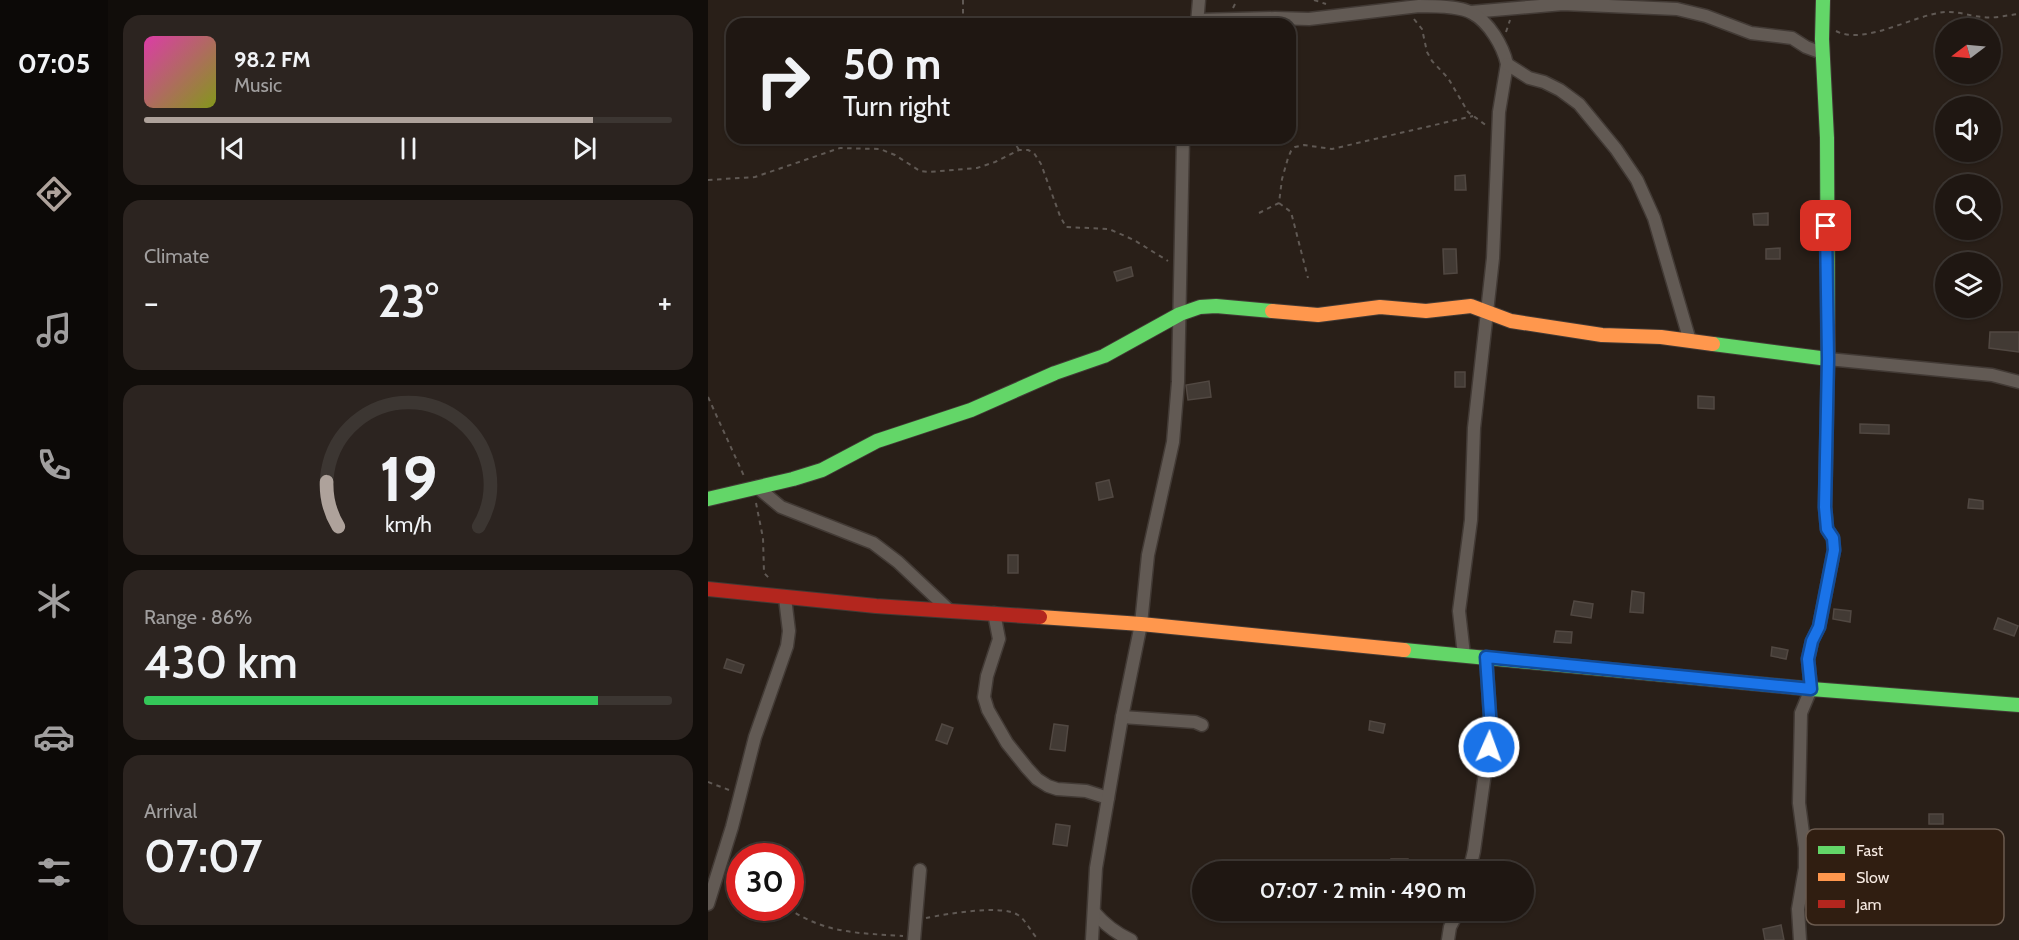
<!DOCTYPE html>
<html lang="en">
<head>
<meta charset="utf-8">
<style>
  :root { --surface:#1f1712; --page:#2c2420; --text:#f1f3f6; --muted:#a19f9f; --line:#3c3632; --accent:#aea29b }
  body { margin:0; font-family:Cabin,sans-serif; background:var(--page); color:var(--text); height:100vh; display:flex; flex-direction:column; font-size:22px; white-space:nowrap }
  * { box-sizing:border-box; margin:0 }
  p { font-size:20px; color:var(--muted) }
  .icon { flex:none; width:33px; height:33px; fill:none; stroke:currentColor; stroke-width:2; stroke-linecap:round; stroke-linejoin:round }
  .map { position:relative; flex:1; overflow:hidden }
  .sheet { display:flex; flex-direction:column; gap:15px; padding:15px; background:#110d0a; width:600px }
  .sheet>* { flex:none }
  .hud { position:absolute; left:18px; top:18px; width:570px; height:126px; border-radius:18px; box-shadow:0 2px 4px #0004,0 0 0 2px var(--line); background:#1f1712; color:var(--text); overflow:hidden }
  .needle { width:39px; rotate:254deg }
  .controls { position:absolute; left:1227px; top:18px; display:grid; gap:12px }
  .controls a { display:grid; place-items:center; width:66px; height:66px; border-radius:50%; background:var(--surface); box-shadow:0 2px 4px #0004,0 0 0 2px var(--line); font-size:30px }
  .speed { position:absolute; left:18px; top:843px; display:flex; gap:12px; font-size:30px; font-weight:700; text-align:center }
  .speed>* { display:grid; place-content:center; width:78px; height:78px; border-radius:50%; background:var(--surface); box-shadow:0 2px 4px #0004,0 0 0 2px var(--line); line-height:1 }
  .speed .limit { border:9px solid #d22; background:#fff; color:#111 }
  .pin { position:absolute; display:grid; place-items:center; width:51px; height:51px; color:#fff; margin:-26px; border-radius:12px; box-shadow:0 3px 9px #0006 }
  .me { position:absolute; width:66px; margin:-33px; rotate:2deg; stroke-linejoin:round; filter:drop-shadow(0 0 4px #0008) }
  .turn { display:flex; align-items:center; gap:21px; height:126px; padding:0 18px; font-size:27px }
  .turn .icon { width:78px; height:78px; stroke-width:2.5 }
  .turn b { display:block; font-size:42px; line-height:51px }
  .big { font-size:45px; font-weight:600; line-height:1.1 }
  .sheet .widget { flex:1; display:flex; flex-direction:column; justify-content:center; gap:9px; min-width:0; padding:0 21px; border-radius:18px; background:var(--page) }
  .sheet .dial { align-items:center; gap:0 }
  .dial svg { height:156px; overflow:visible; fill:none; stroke:var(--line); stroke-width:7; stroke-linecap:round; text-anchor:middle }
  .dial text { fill:var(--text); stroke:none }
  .song { display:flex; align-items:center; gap:18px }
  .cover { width:72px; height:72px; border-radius:9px; background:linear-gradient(135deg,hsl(320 70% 55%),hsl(70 70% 35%)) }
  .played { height:6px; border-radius:3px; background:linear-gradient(90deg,var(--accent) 85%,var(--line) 85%) }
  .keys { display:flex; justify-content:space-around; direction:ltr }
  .heat { display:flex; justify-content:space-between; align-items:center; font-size:33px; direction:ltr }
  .charge { height:9px; border-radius:4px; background:linear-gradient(90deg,#34c759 86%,var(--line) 0) }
  .trip { position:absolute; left:484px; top:861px; width:342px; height:60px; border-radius:30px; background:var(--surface); box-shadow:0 2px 4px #0004,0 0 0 2px var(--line); font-weight:600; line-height:60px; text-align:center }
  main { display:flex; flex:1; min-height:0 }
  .tab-bar { display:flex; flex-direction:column; width:108px; justify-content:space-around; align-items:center; background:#0c0907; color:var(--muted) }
  .tab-bar .icon { width:42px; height:42px }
  .tab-bar .active { color:var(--accent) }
  .tab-bar b { font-size:27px; color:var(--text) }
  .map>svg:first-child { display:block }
</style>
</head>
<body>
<main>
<nav class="tab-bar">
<b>07:05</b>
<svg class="icon active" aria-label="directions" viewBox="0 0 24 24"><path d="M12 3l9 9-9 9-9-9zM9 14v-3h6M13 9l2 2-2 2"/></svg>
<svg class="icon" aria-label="music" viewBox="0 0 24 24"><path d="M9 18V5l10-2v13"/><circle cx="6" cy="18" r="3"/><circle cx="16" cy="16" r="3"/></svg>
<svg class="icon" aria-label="phone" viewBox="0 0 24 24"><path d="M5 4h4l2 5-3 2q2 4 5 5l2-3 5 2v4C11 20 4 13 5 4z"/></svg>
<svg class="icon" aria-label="climate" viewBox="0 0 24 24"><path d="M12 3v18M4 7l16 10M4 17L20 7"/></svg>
<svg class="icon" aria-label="car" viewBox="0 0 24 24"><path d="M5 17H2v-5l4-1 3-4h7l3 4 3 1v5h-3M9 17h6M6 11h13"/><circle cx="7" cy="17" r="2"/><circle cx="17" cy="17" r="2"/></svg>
<svg class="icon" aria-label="filters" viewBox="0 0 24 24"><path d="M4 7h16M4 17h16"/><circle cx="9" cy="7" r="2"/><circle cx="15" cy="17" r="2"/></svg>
</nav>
<section class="sheet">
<div class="widget">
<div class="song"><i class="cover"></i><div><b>98.2 FM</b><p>Music</p></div></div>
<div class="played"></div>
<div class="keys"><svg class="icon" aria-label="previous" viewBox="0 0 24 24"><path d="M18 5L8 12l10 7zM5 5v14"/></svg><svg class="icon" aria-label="pause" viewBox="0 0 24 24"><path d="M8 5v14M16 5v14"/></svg><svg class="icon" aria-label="next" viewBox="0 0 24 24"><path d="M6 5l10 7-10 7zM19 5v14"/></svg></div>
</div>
<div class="widget"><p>Climate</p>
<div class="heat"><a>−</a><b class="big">23°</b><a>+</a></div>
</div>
<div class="widget dial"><svg viewBox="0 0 100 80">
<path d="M14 69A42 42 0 1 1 86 69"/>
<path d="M14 69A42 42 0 0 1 8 46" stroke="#aea29b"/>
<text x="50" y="56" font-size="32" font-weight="700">19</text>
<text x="50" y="72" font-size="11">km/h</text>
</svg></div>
<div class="widget"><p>Range · 86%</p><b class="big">430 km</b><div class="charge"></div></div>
<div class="widget"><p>Arrival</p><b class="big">07:07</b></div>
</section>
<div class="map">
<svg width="1311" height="940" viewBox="0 0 1311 940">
  <rect width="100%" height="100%" fill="#291f18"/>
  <g fill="#423a34" stroke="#514842" stroke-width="1.5">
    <path d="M757,175L758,190H747V176Z"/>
    <path d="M1060,213V225H1046L1045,214Z"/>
    <path d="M1072,248V259H1058V249Z"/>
    <path d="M735,249H748L749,273L736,274Z"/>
    <path d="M423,267L425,276L409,281L406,272Z"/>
    <path d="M1282,332H1311V352L1281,348Z"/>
    <rect x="747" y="372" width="10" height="15"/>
    <path d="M501,381L503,397L480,400L478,385Z"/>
    <path d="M990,396L1006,397V409L990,408Z"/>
    <path d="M1152,424L1181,425V434L1152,433Z"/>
    <path d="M401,480L405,497L391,500L388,483Z"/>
    <path d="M1261,499L1275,501V509L1260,508Z"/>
    <rect x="300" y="555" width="10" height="18"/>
    <path d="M924,591L936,593L935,613L922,612Z"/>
    <path d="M866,601L885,604L883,618L863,615Z"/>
    <path d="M1126,609L1143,611L1142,622L1125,619Z"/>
    <path d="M1290,618L1310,626L1306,636L1286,629Z"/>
    <path d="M848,631L864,632L863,643L846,642Z"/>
    <path d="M1064,647L1080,650L1078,659L1063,656Z"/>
    <path d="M19,659L36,665L33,673L16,668Z"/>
    <path d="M662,721L677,724L675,733L661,730Z"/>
    <path d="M234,724L245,728L239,744L228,740Z"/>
    <path d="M346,724L360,726L357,751L342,749Z"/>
    <rect x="1221" y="814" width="14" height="10"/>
    <path d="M348,824L362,826L359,846L345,844Z"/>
    <path d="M683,859H700V868L683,869Z"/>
    <path d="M1073,925L1076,940H1057L1055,929Z"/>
  </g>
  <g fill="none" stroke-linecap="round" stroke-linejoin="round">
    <defs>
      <g id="street">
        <path d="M763,12L855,4L969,9L998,16L1043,33L1084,38L1098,47L1114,53"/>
        <path d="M490,20L567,18L601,19L711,6C725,6 752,6 764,13C781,22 795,46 799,64L791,112L785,258L766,428L763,520L751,611L756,655"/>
        <path d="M489,24L491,0"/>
        <path d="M799,64L821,78L836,82L852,90L871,104L908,149L929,180L946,218L982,341"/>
        <path d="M49,487L73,507L165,543L190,562L241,610"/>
        <path d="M286,613L291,639L279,676L276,697L280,710L299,743L319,768L329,779L340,786L349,789L378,791L400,798"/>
        <path d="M414,717L487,722L494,725"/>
        <path d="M761,872L766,851L783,730L778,657"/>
        <path d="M0,904L24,827L47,737L79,646L81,631L77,598"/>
        <path d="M386,912C397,925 407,933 423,940"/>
        <path d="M206,940L212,870"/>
        <path d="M384,940L388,868L414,717L433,624L440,555L465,442L470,382L475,138"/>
        <path d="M740,940L742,927L751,910"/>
        <path d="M1092,940L1090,909L1097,868V848L1091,803L1093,713L1103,689L1100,659L1104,641L1111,627L1126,550L1125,538L1119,529L1117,507L1120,359L1284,375L1311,382"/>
      </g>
      <g id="fast">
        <path d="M1005,344L1120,359L1119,138L1114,39L1115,0"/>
        <path d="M0,499L85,479L114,470L169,441L263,410L347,373L396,356L472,314L492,307L508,306L564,311"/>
        <path d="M696,650L1103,689L1311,705"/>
      </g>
      <g id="slow">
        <path d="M564,311L610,315L672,307L718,311L763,306L803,321L894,335L953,337L1005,344"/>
        <path d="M332,617L433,624L696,650"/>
      </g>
      <path id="jam" d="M0,589L168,606L332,617"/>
    </defs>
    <use href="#street" stroke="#423a35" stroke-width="15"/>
    <use href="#fast" stroke="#423a35" stroke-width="16"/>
    <use href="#slow" stroke="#423a35" stroke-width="16"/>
    <use href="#jam" stroke="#423a35" stroke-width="16"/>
    <g stroke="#605954" stroke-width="2" stroke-dasharray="4.5 4.5" stroke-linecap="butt">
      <path d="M255,0V24"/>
      <path d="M606,0L618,4"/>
      <path d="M525,8L529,0"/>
      <path d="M706,19L714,29L719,52L724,61L740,78L760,112L779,126"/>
      <path d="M1128,31C1156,46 1205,15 1237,12C1249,11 1262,16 1274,17C1286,19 1299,15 1311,14"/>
      <path d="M798,32L802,20"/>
      <path d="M304,138L311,150"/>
      <path d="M0,180L47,177L132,148L172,149L187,155L212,171L221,172L269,168L287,162L311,150H320L326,153L333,164L352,216L358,227L401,229L426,240L460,261"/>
      <path d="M571,203L583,212L600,278"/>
      <path d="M551,213L571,203L574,179L580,158L583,151L587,147L596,145L624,149L765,116"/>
      <path d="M0,397L36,476"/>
      <path d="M48,503L55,538L56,573L63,580"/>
      <path d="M0,782L21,790"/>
      <path d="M28,856L32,862"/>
      <path d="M80,908C117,934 152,933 195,936"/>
      <path d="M218,918C239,914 293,904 310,915C319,921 323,933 331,940"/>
    </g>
    <use href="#street" stroke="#625a54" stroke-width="12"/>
    <use href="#fast" stroke="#63d668" stroke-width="14"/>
    <use href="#slow" stroke="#ff974d" stroke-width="14"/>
    <use href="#jam" stroke="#b3261e" stroke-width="14"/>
  </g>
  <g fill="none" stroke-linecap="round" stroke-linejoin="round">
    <defs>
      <path id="route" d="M781,747L783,730L778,657L1103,689L1100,659L1104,641L1111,627L1126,550L1125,538L1119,529L1117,507L1120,359L1118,226"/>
    </defs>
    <use href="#route" stroke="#114b97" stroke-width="15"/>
    <use href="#route" stroke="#1a73e8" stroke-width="10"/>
  </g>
  <rect x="1098" y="829" width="198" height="96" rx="9" fill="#301e11" stroke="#6b5b4f" stroke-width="1.5"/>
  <rect x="1110" y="846" width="27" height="8" fill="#63d668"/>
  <rect x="1110" y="873" width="27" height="8" fill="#ff974d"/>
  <rect x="1110" y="900" width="27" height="8" fill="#b3261e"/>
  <g font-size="16" fill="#f6e9e1">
    <text x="1148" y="856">Fast</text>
    <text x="1148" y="883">Slow</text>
    <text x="1148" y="910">Jam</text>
  </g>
</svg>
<div class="controls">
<a><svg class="needle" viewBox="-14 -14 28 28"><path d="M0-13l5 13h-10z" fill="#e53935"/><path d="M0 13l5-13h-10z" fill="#a19f9f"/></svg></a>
<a><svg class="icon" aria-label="sound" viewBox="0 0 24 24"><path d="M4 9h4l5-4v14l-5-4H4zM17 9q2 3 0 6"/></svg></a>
<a><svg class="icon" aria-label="search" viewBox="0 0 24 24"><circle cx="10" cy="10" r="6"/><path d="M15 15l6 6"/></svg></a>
<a><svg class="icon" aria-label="layers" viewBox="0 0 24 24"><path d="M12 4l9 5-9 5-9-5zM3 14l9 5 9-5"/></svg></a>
</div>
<div class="speed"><div class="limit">30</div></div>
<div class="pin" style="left:1118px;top:226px;background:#d93025"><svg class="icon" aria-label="arrive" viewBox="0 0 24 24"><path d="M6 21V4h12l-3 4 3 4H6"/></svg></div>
<svg class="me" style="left:781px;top:747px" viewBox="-20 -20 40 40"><circle r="17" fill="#1a73e8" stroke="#fff" stroke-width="3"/><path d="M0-11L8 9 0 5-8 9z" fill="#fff"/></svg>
<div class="trip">07:07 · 2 min · 490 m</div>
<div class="hud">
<div class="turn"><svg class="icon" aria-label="right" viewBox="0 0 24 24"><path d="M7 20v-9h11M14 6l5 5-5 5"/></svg><div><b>50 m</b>Turn right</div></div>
</div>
</div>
</main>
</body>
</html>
